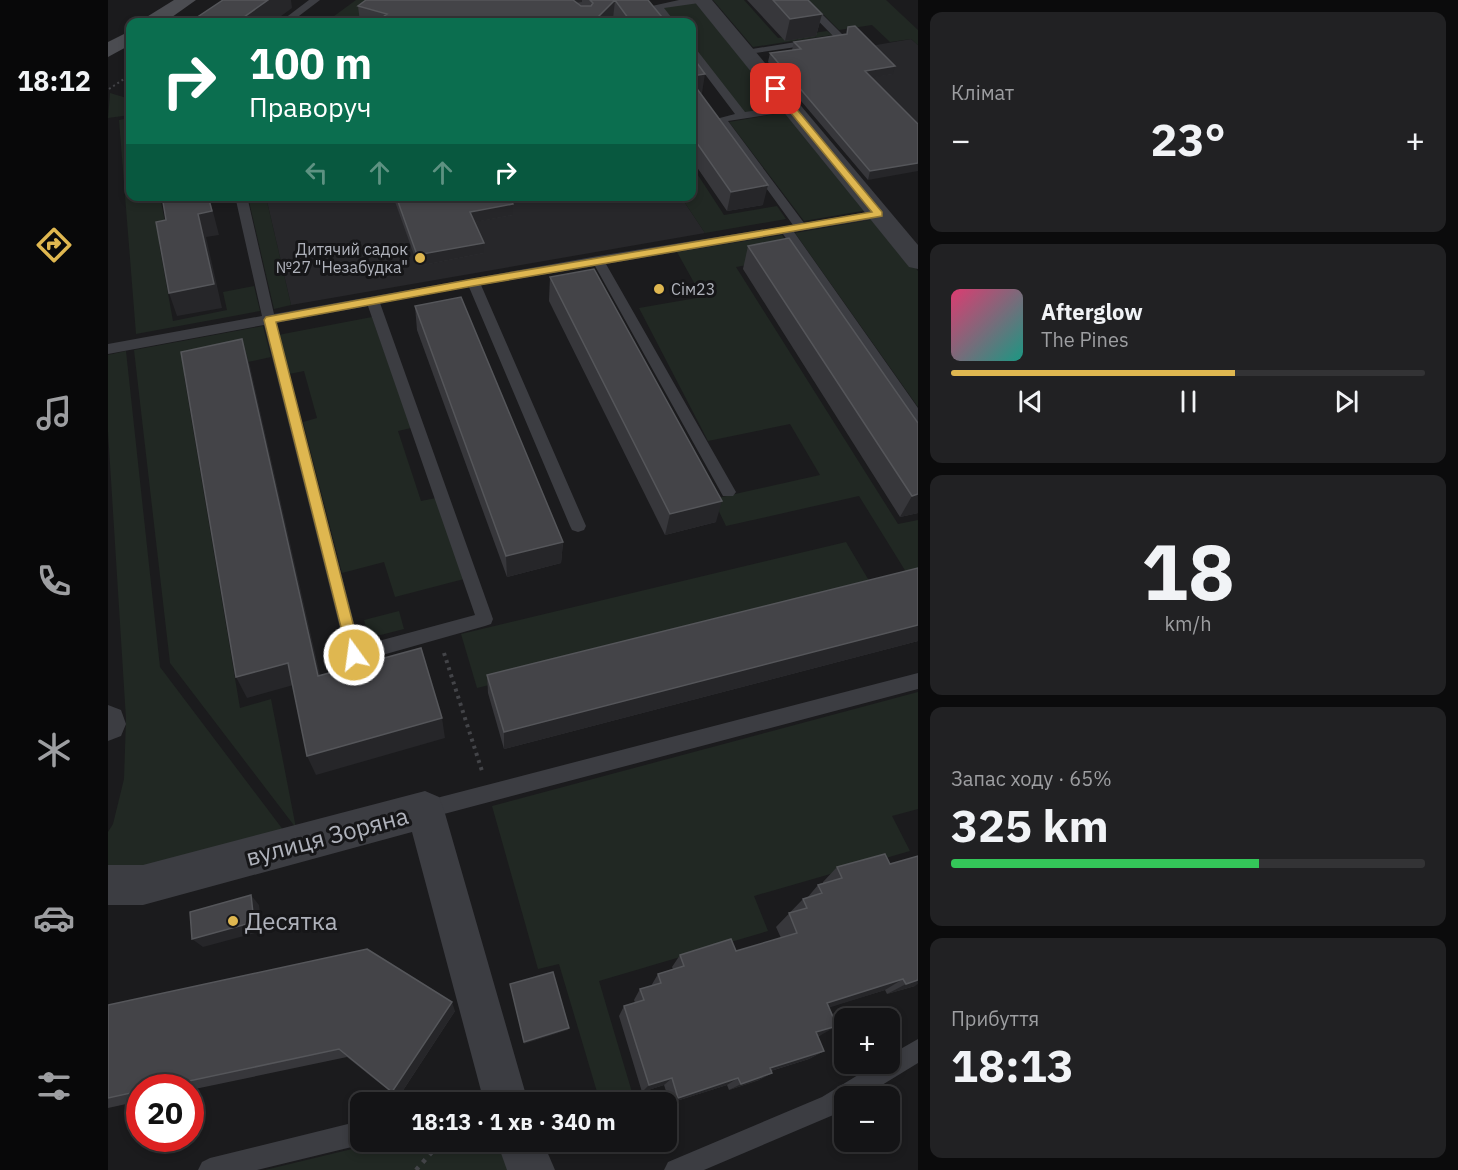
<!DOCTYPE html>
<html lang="uk">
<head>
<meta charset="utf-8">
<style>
  :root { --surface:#141416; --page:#212123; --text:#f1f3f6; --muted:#9d9ea1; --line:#333335; --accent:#dfb750 }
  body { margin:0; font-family:"IBM Plex Sans",sans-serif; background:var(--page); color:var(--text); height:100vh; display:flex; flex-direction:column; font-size:22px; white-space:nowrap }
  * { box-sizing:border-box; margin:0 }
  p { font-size:20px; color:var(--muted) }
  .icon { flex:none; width:33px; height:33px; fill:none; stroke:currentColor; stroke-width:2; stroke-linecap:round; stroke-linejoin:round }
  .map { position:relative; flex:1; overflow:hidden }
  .side { display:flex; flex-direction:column; gap:12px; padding:12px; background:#0b0b0c; width:540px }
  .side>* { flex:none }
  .guide { position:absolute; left:18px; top:18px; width:570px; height:183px; border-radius:12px; box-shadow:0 3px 9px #0003,0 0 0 2px var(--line); background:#0b6e4f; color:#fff; overflow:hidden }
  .fabs { position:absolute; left:726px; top:1008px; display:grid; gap:12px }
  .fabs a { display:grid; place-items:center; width:66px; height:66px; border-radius:12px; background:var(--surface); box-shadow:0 3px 9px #0003,0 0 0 2px var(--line); font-size:30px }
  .speed { position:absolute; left:18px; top:1074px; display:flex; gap:12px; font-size:30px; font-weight:700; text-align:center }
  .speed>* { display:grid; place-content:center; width:78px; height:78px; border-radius:50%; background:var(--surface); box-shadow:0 3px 9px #0003,0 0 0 2px var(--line); line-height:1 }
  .speed .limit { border:9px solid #d22; background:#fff; color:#111 }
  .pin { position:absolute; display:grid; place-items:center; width:51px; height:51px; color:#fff; margin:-26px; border-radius:12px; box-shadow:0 3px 9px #0006 }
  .me { position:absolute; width:66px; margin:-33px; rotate:346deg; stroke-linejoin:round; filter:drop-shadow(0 0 4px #0008) }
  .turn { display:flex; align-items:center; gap:21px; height:126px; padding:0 24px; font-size:27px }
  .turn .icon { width:78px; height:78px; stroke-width:2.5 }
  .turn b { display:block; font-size:42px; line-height:51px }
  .lanes { display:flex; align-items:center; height:57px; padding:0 24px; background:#0003; justify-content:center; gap:30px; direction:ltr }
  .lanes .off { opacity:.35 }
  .big { font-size:45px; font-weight:700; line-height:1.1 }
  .side .card { flex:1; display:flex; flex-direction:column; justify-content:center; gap:9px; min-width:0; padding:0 21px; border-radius:12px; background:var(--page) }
  .side .dial { align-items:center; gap:0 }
  .dial b { font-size:78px; line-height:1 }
  .song { display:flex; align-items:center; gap:18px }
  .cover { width:72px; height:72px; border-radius:9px; background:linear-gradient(135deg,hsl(340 70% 55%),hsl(170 70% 35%)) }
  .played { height:6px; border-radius:3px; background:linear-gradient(90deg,var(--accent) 60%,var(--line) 60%) }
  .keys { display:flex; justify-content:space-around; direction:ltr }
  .heat { display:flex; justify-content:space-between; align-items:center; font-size:33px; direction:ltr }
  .charge { height:9px; border-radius:4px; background:linear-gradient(90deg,#34c759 65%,var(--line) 0) }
  .trip { position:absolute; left:242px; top:1092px; width:327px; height:60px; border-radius:12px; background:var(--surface); box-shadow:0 3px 9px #0003,0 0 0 2px var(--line); font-weight:700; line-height:60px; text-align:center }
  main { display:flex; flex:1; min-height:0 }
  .dock { display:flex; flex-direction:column; width:108px; justify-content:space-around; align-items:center; background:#080809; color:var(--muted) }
  .dock .icon { width:42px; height:42px }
  .dock .active { color:var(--accent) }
  .dock b { font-size:27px; color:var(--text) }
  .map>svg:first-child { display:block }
</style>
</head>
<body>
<main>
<nav class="dock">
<b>18:12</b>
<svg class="icon active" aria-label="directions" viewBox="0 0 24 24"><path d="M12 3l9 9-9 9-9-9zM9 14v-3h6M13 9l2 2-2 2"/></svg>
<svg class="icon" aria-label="music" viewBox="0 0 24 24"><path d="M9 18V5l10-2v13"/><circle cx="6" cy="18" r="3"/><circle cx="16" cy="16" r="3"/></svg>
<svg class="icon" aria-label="phone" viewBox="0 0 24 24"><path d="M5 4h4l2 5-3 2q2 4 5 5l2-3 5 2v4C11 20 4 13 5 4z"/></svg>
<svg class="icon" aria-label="climate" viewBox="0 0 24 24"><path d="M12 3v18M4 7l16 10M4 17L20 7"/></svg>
<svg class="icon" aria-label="car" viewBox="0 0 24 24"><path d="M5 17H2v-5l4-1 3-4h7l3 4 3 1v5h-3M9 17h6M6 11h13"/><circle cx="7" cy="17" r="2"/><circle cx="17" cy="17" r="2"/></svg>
<svg class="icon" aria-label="filters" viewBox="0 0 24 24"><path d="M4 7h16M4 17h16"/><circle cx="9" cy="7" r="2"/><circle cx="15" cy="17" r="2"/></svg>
</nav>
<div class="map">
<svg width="810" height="1170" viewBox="0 0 810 1170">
  <rect width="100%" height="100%" fill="#1b1b1d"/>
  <g fill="#27272a">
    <path d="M803,39L810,45V136L728,52Z"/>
    <path d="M158,197H573L597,233L183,305Z"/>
  </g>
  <g fill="#212823">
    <path d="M248,0H261L269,8L251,22H218Z"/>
    <path d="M605,0H636L670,38L719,31L724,35L645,47Z"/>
    <path d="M701,0H778L810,30V45L803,39L782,42L764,25L731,30Z"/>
    <path d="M589,2L675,107L636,114L584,45V22H566L554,7Z"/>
    <path d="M2,93L22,99V115L0,118Z"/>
    <path d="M679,112L760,210L696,221L621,122Z"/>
    <path d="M22,118V196L52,197L61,241L51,244L65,321L119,310L115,292L146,286L152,311L28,334L11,120Z"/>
    <path d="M584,166L616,215L669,206L678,219L597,233L573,197L584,196Z"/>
    <path d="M140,197H158L183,305L166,309Z"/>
    <path d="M767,219L810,271V407L687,233Z"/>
    <path d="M674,235L689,256L628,267L790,524L810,520V578L803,580L751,496L618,526L605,499L712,475L682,424L600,441L531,308L594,297L569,252Z"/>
    <path d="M264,317L303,428L290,431L313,501L328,498L356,579L287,597L276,562L234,573L195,422L209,418L196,371L181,374L170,335Z"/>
    <path d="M155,326L163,357L76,376L132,708L163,699L188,828L62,663L26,350Z"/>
    <path d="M18,351L52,667L176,831L36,868L0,869V832L5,824L16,779L18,719L0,432V355Z"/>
    <path d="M738,542L766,589L369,688L353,634Z"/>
    <path d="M291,611L296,629L261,638L256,620Z"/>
    <path d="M810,692V809L784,816L802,851L646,896L660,931L491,981L526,1099L516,1102H492L451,964L430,969L384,806Z"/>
    <path d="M273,1142H390L400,1170H157Z"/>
  </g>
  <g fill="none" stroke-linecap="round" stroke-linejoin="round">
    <path stroke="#434448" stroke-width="2" stroke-dasharray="2 3" stroke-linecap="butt" d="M1,89L22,75"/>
    <path stroke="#434448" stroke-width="4" stroke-dasharray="3 4.5" stroke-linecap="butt" d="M336,653L374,771"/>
    <path stroke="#434448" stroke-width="4.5" stroke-dasharray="4 6" stroke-linecap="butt" d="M308,1170L333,1142"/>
    <g fill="#3c3d42" fill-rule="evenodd">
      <path d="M201,0H212L183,22H172Z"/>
      <path d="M571,0H596L591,3L556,8L567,22H557L544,6Z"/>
      <path d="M690,0H700L736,36V40L634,55L633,53L638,50L725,36Z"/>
      <path d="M584,48L588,49L637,112L684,105L689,108L684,111L620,121L696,223L771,210L777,214L771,218L686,232L810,408V424L805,423L675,234L498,264L628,492L625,496H615L487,266L373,285L478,526L476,530L470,532L464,530L462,526L361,287L272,303L385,619L383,624L377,626L246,663L240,660L156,325L0,354V344L154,316L127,196H139L166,314L490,256L685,225L608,119L627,114L584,57ZM260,306L367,615L252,646L168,323Z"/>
      <path d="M810,673V689L317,819L310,817L307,810L310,803L317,801Z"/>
      <path d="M810,1039V1063L756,1096H736V1109L730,1113L596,1170H556L560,1162L714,1097L768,1064H782V1055Z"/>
      <path d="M252,1121V1142H259L252,1145L149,1170H90L94,1162L102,1158Z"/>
    </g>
    <g fill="#3c3d42" fill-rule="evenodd">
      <path d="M585,0H604L810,245V269L801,267Z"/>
      <path d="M0,705L13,710L18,724L13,736L0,741Z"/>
      <path d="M317,791L331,797L336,810L420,1102H376L304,832L35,905H0V865H35Z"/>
      <path d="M389,1142H435L447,1170H399Z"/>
    </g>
    <g fill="#4b4c51" fill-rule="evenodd">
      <path d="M66,0H88L57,22H35L37,18Z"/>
      <path d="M22,31V45L0,57V42Z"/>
    </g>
  </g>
  <g fill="#37373b">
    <path d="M258,0H540L558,22H508L505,19L502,22H252L250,6Z"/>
    <path d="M639,0H700L714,14L708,36L677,41Z"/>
    <path d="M686,42L785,74L764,77L810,124L760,180L660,62L662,53L684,50Z"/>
    <path d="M584,56L594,93L592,94L655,205L619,211L584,160Z"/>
    <path d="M285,196H401L405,215L366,222L376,253L310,266Z"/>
    <path d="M640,246L810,423V513L792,517L635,269Z"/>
    <path d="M442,277L608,522L557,535L441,301Z"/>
    <path d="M307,306L455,542L453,563L399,577L309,330Z"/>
    <path d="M810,568V641L396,749L380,693L379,675Z"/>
    <path d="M729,867L807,986L779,994L777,990L721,1007L713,1035L710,1036L716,1051L701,1059L663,1071L664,1073L651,1080L621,1090L619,1085L562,1103L556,1085L534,1092L511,1016L516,1006L527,1003L526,1000L532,989L543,986L550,974L565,969L564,967L572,955L628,951L673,938L668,927L695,899L699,898L710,885L715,884V882Z"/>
    <path d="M0,1005L347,1011L290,1098L239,1057L82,1090V1088H32V1101L0,1108Z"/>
  </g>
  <g fill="#262629">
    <path d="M160,0H183L184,8L165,22H129Z"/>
    <path d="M460,0H474V2L460,4Z"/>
    <path d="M507,0L505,19L502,22H485Z"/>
    <path d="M714,14L708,36L677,41L682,19Z"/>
    <path d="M787,66L785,74L755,79L757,71Z"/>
    <path d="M597,74L594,93L584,95V76Z"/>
    <path d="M810,163V171L760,180L762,171Z"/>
    <path d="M660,185L655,205L619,211L623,192Z"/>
    <path d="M100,196H101L111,235L98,237L114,308L69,316L61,293L90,214Z"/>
    <path d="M405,204V215L362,223V212Z"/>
    <path d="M376,243V253L310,266L309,255Z"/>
    <path d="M134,339L142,366L217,697L210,676Z"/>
    <path d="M810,494V513L792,517L804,496Z"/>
    <path d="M614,501L608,522L557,535L562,514Z"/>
    <path d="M455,542L453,563L399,577L398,556Z"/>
    <path d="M810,625V641L396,749V732Z"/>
    <path d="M180,663L189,684L139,698L128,677Z"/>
    <path d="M334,718L337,738L208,775L199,756Z"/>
    <path d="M143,895L151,905L154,931L95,947L84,939Z"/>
    <path d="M795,979L777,990L704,1013L719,1003Z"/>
    <path d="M810,980V984L807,986L779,994L798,984Z"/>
    <path d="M344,1002L347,1011L290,1098L284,1092Z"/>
    <path d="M729,1026L713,1035L694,1041L708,1032Z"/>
    <path d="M461,1028L460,1030L416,1044V1042Z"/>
    <path d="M716,1051L701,1059L649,1075L662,1068Z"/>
    <path d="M664,1073L651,1080L621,1090L633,1084Z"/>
    <path d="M564,1078L556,1085L534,1092L541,1085Z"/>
    <path d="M630,1078L619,1085L562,1103L570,1098Z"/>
  </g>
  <g fill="#444448" stroke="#55565a" stroke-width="1.5">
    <path d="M115,0H160L129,22H82Z"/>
    <path d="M258,0H465L473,6H483L485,3L482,0H540L558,22H523L507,0L485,22H268L279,14L250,6Z"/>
    <path d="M665,0H700L714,14L682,19Z"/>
    <path d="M747,26L787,66L757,71L810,124V163L762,171L662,53L693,49L686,42L739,34L740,27Z"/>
    <path d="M584,56L597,74L584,76Z"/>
    <path d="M584,82L660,185L623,192L584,136Z"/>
    <path d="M54,196H100L104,211L90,214L106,284L61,293L48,222L58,220Z"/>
    <path d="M288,196H401L405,204L362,212L376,243L309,255Z"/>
    <path d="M681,238L810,423V494L804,496L640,246Z"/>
    <path d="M486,269L614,501L562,514L442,277Z"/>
    <path d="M353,297L455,542L398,556L307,306Z"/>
    <path d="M134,339L210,676L313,648L334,718L199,756L180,663L128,677L73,352Z"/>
    <path d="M810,568V625L396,732L379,675Z"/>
    <path d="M777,854L782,864L810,856V980L798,984L795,979L719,1003L729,1026L708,1032L716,1051L662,1068L664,1073L633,1084L630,1078L570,1098L564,1078L541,1085L516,1006L536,1000L532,989L553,983L550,974L576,966L572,955L623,939L628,951L689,933L681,913L699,908L695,899L714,893L710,885L734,878L729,867Z"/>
    <path d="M143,895L146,922L84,939L82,912Z"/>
    <path d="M259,949L344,1002L284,1092L231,1049L48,1088H32V1091L0,1098V1005Z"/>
    <path d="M445,972L461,1028L416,1042L402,984Z"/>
  </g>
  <path fill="#dfb750" stroke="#917734" stroke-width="1.5" d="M668,87L671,88L774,212V216L365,286L168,322L253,655L251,659L246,661L241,659L156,320L158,317L365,279L764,212L665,91L664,89Z"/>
  <g fill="#dfb750" stroke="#161618" stroke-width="2">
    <circle cx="312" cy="258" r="6"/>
    <circle cx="551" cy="289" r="6"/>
    <circle cx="125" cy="921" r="6"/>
  </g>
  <g text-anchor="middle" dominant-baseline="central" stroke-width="6" stroke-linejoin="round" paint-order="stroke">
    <g font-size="16" fill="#afb2bb" stroke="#161618" text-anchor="end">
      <text x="300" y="249">Дитячий садок<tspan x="300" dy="18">№27 "Незабудка"</tspan></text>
      <text x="563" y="289" text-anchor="start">Сім23</text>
    </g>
    <g font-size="24" fill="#afb2bb" stroke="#161618">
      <text transform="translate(219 836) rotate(-15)">вулиця Зоряна</text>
    </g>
    <g font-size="24" fill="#afb2bb" stroke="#161618" text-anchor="start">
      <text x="137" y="921">Десятка</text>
    </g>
  </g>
</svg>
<div class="fabs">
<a>+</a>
<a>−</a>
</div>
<div class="speed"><div class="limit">20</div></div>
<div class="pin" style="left:668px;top:89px;background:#d93025"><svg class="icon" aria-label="arrive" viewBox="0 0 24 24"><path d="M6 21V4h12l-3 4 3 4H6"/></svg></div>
<svg class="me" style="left:246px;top:655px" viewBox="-20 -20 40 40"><circle r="17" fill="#dfb750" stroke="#fff" stroke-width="3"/><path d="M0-11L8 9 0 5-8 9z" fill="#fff"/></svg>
<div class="trip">18:13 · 1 хв · 340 m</div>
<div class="guide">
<div class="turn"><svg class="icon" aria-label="right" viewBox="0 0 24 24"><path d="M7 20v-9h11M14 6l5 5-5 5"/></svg><div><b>100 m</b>Праворуч</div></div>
<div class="lanes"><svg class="icon off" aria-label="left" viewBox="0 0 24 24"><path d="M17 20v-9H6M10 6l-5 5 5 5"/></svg><svg class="icon off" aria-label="ahead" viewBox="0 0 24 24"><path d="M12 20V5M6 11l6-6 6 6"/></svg><svg class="icon off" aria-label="ahead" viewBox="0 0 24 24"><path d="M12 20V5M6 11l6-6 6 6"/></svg><svg class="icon" aria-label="right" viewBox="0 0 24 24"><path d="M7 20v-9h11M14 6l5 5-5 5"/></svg></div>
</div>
</div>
<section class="side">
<div class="card"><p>Клімат</p>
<div class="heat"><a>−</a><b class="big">23°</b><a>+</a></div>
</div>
<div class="card">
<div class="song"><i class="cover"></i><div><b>Afterglow</b><p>The Pines</p></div></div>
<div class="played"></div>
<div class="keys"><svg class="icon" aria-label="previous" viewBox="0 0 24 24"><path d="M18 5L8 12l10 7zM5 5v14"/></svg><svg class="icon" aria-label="pause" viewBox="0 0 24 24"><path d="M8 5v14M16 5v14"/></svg><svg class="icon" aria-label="next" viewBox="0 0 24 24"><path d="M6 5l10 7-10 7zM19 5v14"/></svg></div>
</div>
<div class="card dial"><b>18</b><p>km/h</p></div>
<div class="card"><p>Запас ходу · 65%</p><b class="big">325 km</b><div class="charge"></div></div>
<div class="card"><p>Прибуття</p><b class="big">18:13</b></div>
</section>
</main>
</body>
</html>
